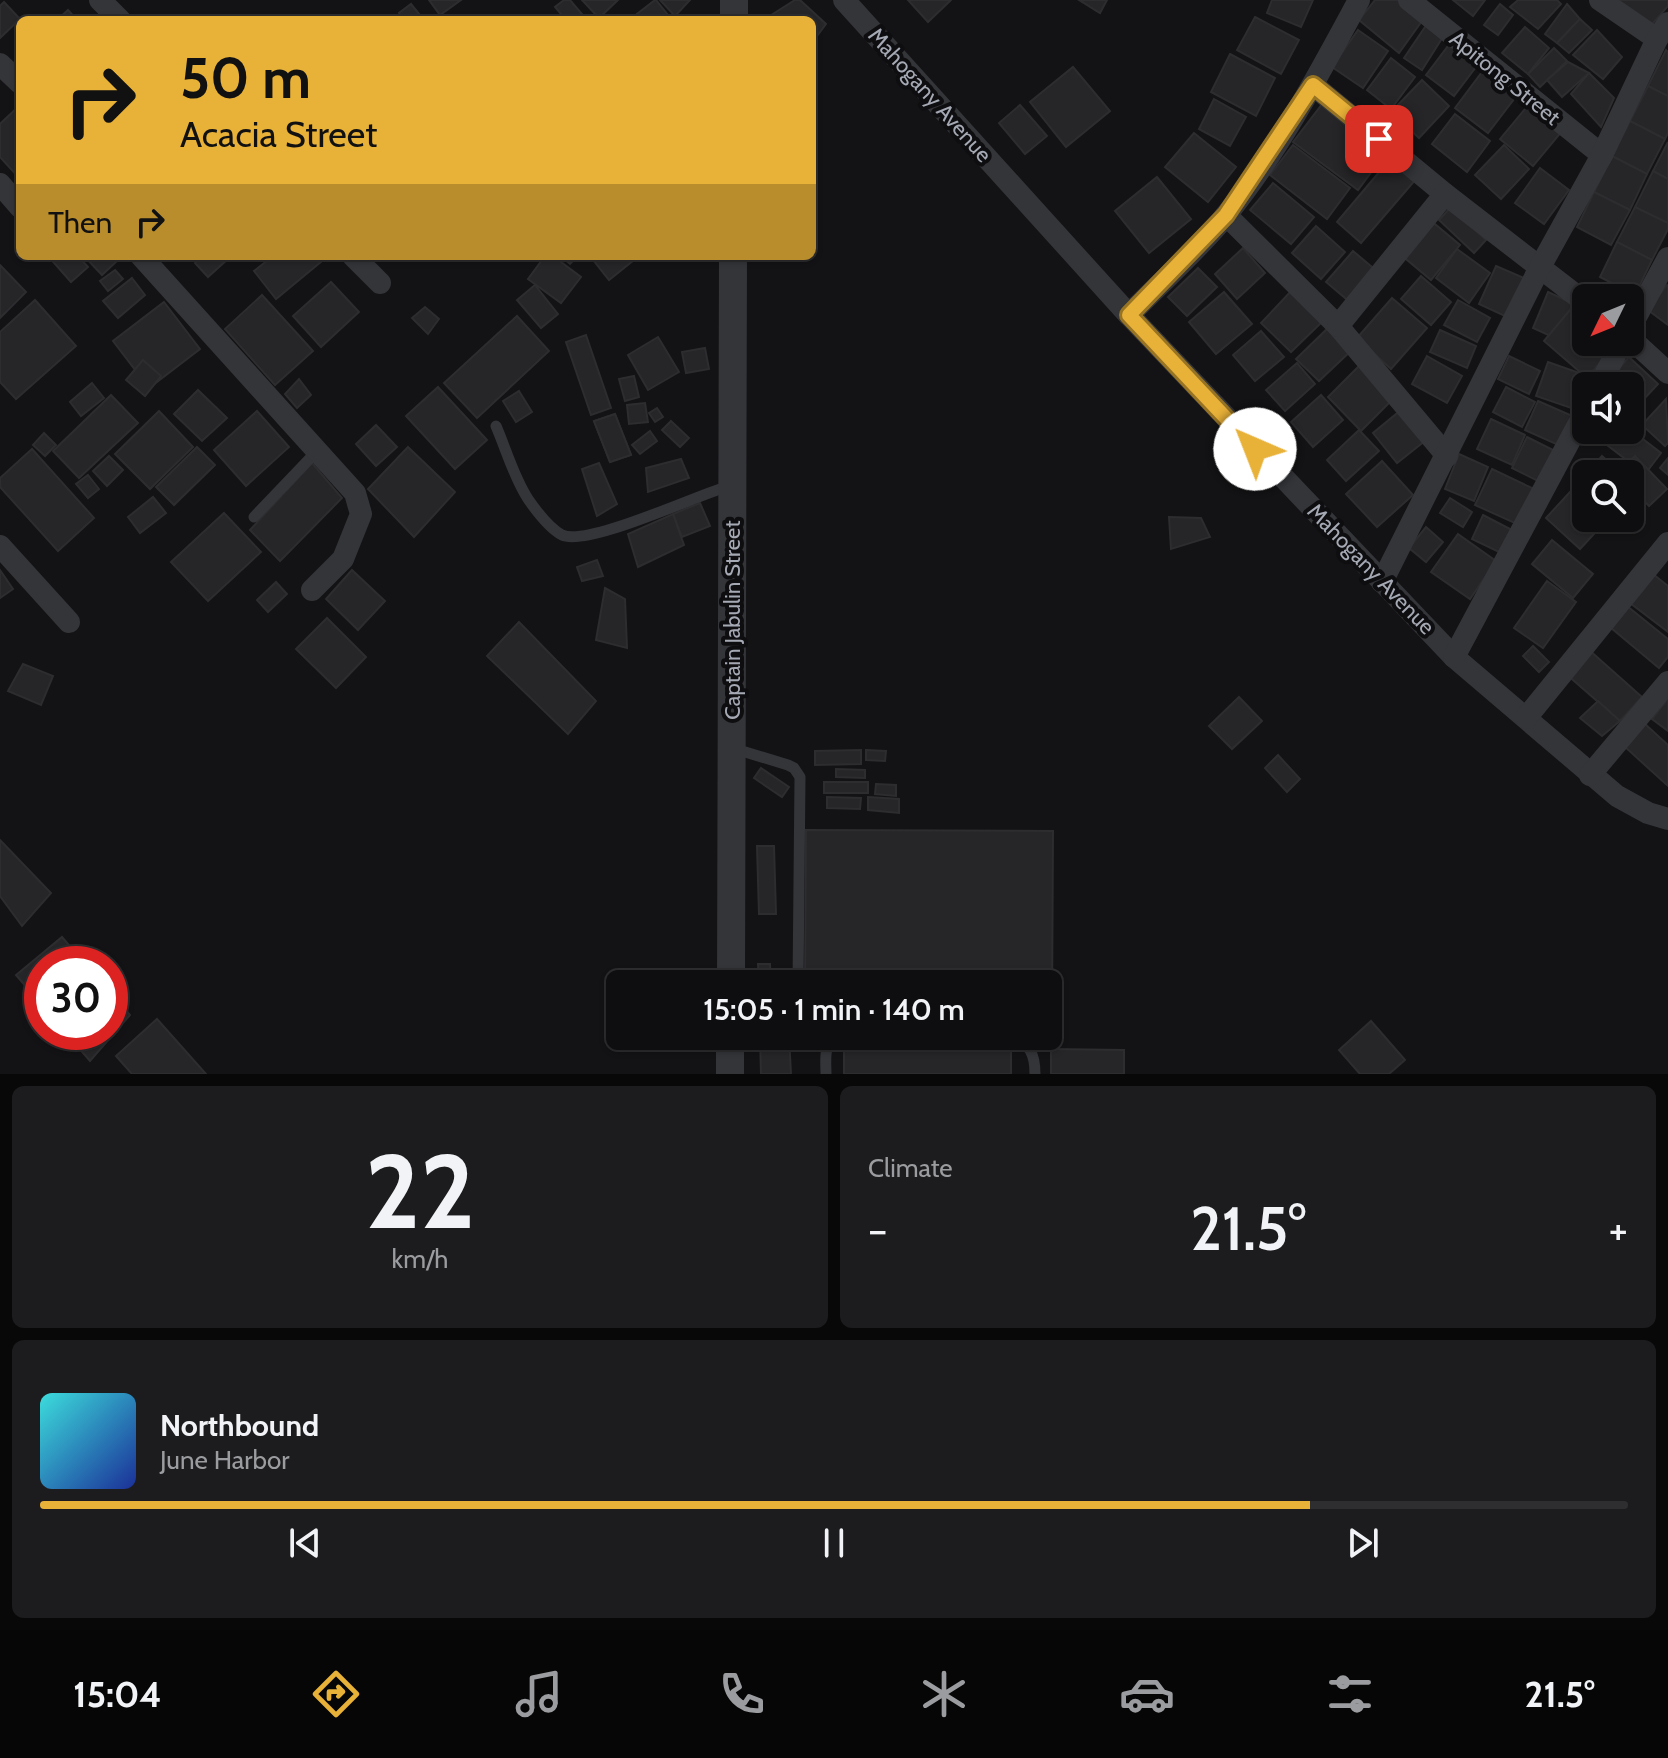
<!DOCTYPE html>
<html lang="en">
<head>
<meta charset="utf-8">
<style>
  :root { --surface:#0e0e10; --page:#1c1c1e; --text:#f1f3f6; --muted:#9b9c9f; --line:#2e2e30; --accent:#e8b138 }
  body { margin:0; font-family:Cabin,sans-serif; background:var(--page); color:var(--text); height:100vh; display:flex; flex-direction:column; font-size:30px; white-space:nowrap }
  * { box-sizing:border-box; margin:0 }
  p { font-size:26px; color:var(--muted) }
  .icon { flex:none; width:44px; height:44px; fill:none; stroke:currentColor; stroke-width:2; stroke-linecap:round; stroke-linejoin:round }
  .map { position:relative; height:1074px; overflow:hidden }
  .details { display:flex; flex-direction:column; gap:12px; padding:12px; background:#080809; flex:1 }
  .details>* { flex:none }
  .banner { position:absolute; left:16px; top:16px; width:800px; height:244px; border-radius:12px; box-shadow:0 2px 6px #0004,0 0 0 2px var(--line); background:#e8b138; color:#111; overflow:hidden }
  .needle { width:52px; rotate:227deg }
  .tools { position:absolute; left:1572px; top:284px; display:grid; gap:16px }
  .tools a { display:grid; place-items:center; width:72px; height:72px; border-radius:12px; background:var(--surface); box-shadow:0 2px 6px #0004,0 0 0 2px var(--line); font-size:40px }
  .speed { position:absolute; left:24px; top:946px; display:flex; gap:16px; font-size:40px; font-weight:700; text-align:center }
  .speed>* { display:grid; place-content:center; width:104px; height:104px; border-radius:50%; background:var(--surface); box-shadow:0 2px 6px #0004,0 0 0 2px var(--line); line-height:1 }
  .speed .limit { border:12px solid #d22; background:#fff; color:#111 }
  .pin { position:absolute; display:grid; place-items:center; width:68px; height:68px; color:#fff; margin:-34px; border-radius:16px; box-shadow:0 4px 12px #0006 }
  .me { position:absolute; width:88px; margin:-44px; rotate:316deg; stroke-linejoin:round; filter:drop-shadow(0 0 6px #0008) }
  .turn { display:flex; align-items:center; gap:28px; height:168px; padding:0 32px; font-size:36px }
  .turn .icon { width:104px; height:104px; stroke-width:2.5 }
  .turn b { display:block; font-size:56px; line-height:68px }
  .then { display:flex; align-items:center; height:76px; padding:0 32px; background:#0003; gap:16px; font-size:30px }
  .big { font-size:60px; font-weight:600; line-height:1.1 }
  .details .widget { flex:1; display:flex; flex-direction:column; justify-content:center; gap:12px; min-width:0; padding:0 28px; border-radius:12px; background:var(--page) }
  .details .dial { align-items:center; gap:0 }
  .dial b { font-size:104px; line-height:1 }
  .song { display:flex; align-items:center; gap:24px }
  .cover { width:96px; height:96px; border-radius:12px; background:linear-gradient(135deg,hsl(180 70% 55%),hsl(230 70% 35%)) }
  .played { height:8px; border-radius:4px; background:linear-gradient(90deg,var(--accent) 80%,var(--line) 80%) }
  .keys { display:flex; justify-content:space-around; direction:ltr }
  .heat { display:flex; justify-content:space-between; align-items:center; font-size:44px; direction:ltr }
  .details .tiles { flex:1; display:grid; gap:12px; grid-template-columns:1fr 1fr }
  .widget:last-child { grid-column:span 2 }
  .trip { position:absolute; left:606px; top:970px; width:456px; height:80px; border-radius:12px; background:var(--surface); box-shadow:0 2px 6px #0004,0 0 0 2px var(--line); font-weight:600; line-height:80px; text-align:center }
  .tab-bar { display:flex; height:128px; justify-content:space-around; align-items:center; background:#060606; color:var(--muted) }
  .tab-bar .icon { width:56px; height:56px }
  .tab-bar .on { color:var(--accent) }
  .tab-bar b { font-size:36px; color:var(--text) }
  .map>svg:first-child { display:block }
</style>
</head>
<body>
<div class="map">
<svg width="1668" height="1074" viewBox="0 0 1668 1074">
  <rect width="100%" height="100%" fill="#131315"/>
  <g fill="#262629" stroke="#2d2d30" stroke-width="2">
    <path d="M429,0H461L440,15Z"/>
    <path d="M564,0H570L587,20H566L555,7Z"/>
    <path d="M582,0H618L599,18Z"/>
    <path d="M655,0H656L672,20H642L637,14Z"/>
    <path d="M660,0H690L675,16Z"/>
    <path d="M795,0H800L826,24L812,43V20L765,19Z"/>
    <path d="M908,0H951L928,22Z"/>
    <path d="M1079,0H1107L1100,13Z"/>
    <path d="M1272,0H1313L1301,27L1267,13Z"/>
    <path d="M1375,0H1398L1422,21L1399,53L1359,20Z"/>
    <path d="M1453,0H1485L1473,16Z"/>
    <path d="M1518,0H1557L1561,4L1538,29L1510,7Z"/>
    <path d="M1620,0H1668V6L1646,31L1616,5Z"/>
    <path d="M4,2L20,19L0,38V6Z"/>
    <path d="M411,4L420,15L413,20H404L399,13Z"/>
    <path d="M1500,4L1513,15L1498,35L1484,25Z"/>
    <path d="M1567,4L1580,19L1557,43L1545,34Z"/>
    <path d="M68,10L77,20H57Z"/>
    <path d="M1255,17L1299,40L1281,74L1237,50Z"/>
    <path d="M1580,19L1592,30L1569,53L1557,43Z"/>
    <path d="M1429,21L1446,32L1422,70L1404,58Z"/>
    <path d="M1525,27L1549,48L1528,74L1502,53Z"/>
    <path d="M1358,30L1388,51L1363,88L1332,67Z"/>
    <path d="M1597,30L1622,57L1603,79L1573,55Z"/>
    <path d="M1451,42L1479,63L1454,96L1426,75Z"/>
    <path d="M1554,48L1567,61L1540,87L1528,74Z"/>
    <path d="M1666,50L1668,52V96L1648,86Z"/>
    <path d="M1230,54L1275,78L1256,116L1211,92Z"/>
    <path d="M1391,58L1415,77L1391,109L1367,90Z"/>
    <path d="M1568,62L1589,73L1562,97L1547,80Z"/>
    <path d="M1073,67L1110,111L1066,147L1030,102Z"/>
    <path d="M1485,68L1518,94L1488,133L1455,108Z"/>
    <path d="M1589,73L1614,98L1601,127L1571,94Z"/>
    <path d="M1422,80L1449,106L1419,138L1391,112Z"/>
    <path d="M1648,86L1668,96V133L1665,139L1630,121Z"/>
    <path d="M1214,99L1246,117L1230,146L1199,129Z"/>
    <path d="M1323,103L1387,151L1358,190L1293,142Z"/>
    <path d="M1530,103L1563,130L1533,166L1500,139Z"/>
    <path d="M1020,105L1047,136L1025,154L999,123Z"/>
    <path d="M18,107L20,109V179L0,157V124Z"/>
    <path d="M1455,114L1490,141L1467,172L1432,144Z"/>
    <path d="M1630,121L1665,139L1647,174L1612,156Z"/>
    <path d="M1194,133L1236,167L1208,202L1165,167Z"/>
    <path d="M1668,142V179L1653,171Z"/>
    <path d="M1293,145L1350,188L1327,219L1270,175Z"/>
    <path d="M1504,145L1529,169L1501,199L1475,175Z"/>
    <path d="M1612,156L1647,174L1630,210L1594,192Z"/>
    <path d="M1391,158L1416,179L1361,243L1337,222Z"/>
    <path d="M1540,168L1569,190L1544,224L1515,203Z"/>
    <path d="M1653,171L1668,179V223L1635,207Z"/>
    <path d="M1157,177L1191,219L1149,253L1115,211Z"/>
    <path d="M1273,183L1314,217L1291,244L1250,210Z"/>
    <path d="M1594,192L1630,210L1611,245L1577,227Z"/>
    <path d="M1451,207L1486,240L1474,253L1439,220Z"/>
    <path d="M1635,207L1668,223V229L1652,260L1617,242Z"/>
    <path d="M1429,219L1460,245L1431,280L1400,254Z"/>
    <path d="M1316,226L1345,252L1321,279L1292,253Z"/>
    <path d="M1617,242L1652,260L1635,295L1600,277Z"/>
    <path d="M1243,248L1265,273L1237,299L1215,274Z"/>
    <path d="M1457,249L1490,273L1469,303L1436,278Z"/>
    <path d="M1353,251L1378,272L1351,303L1326,282Z"/>
    <path d="M48,256H78L88,267L71,282Z"/>
    <path d="M84,256H114L118,260L102,275Z"/>
    <path d="M202,256H225L228,259L208,277L195,263Z"/>
    <path d="M273,256H319L322,261L276,299L254,271Z"/>
    <path d="M545,256H553L581,277L561,303L528,279Z"/>
    <path d="M561,256H578L570,264Z"/>
    <path d="M590,256H639L609,280Z"/>
    <path d="M0,265L26,292L0,318Z"/>
    <path d="M1496,266L1524,278L1507,317L1479,304Z"/>
    <path d="M1198,268L1217,287L1187,316L1168,297Z"/>
    <path d="M115,270L123,279L108,291L100,281Z"/>
    <path d="M1421,276L1451,302L1431,325L1401,299Z"/>
    <path d="M132,278L145,295L118,318L103,301Z"/>
    <path d="M331,282L359,312L321,347L293,316Z"/>
    <path d="M535,285L558,314L541,328L517,300Z"/>
    <path d="M1667,285L1668,286V325L1648,310Z"/>
    <path d="M1294,288L1325,319L1291,352L1261,323Z"/>
    <path d="M1224,292L1252,324L1216,354L1189,322Z"/>
    <path d="M1548,292L1583,308L1568,344L1533,328Z"/>
    <path d="M262,295L313,351L275,385L225,329Z"/>
    <path d="M1392,298L1427,328L1391,369L1357,338Z"/>
    <path d="M1580,298L1586,304V342H1618L1587,378L1544,341Z"/>
    <path d="M35,300L76,346L16,399L0,382V332Z"/>
    <path d="M1458,300L1490,318L1477,342L1444,325Z"/>
    <path d="M164,302L200,349L149,388L113,341Z"/>
    <path d="M425,307L439,319L428,334L412,318Z"/>
    <path d="M517,316L549,351L477,418L444,383Z"/>
    <path d="M1331,325L1354,348L1319,381L1296,359Z"/>
    <path d="M1440,330L1476,346L1467,368L1430,352Z"/>
    <path d="M1261,331L1284,357L1255,381L1233,355Z"/>
    <path d="M586,335L611,408L591,415L566,342Z"/>
    <path d="M658,337L679,372L648,390L628,355Z"/>
    <path d="M705,348L709,369L686,373L682,352Z"/>
    <path d="M1427,356L1462,376L1447,403L1412,384Z"/>
    <path d="M1509,356L1540,371L1529,394L1498,379Z"/>
    <path d="M1629,357L1658,384L1630,414V386H1603Z"/>
    <path d="M143,360L161,376L145,396L126,380Z"/>
    <path d="M1548,362L1591,377L1588,386H1586L1580,411L1536,396Z"/>
    <path d="M1297,363L1315,384L1285,411L1266,390Z"/>
    <path d="M1359,366L1392,400L1361,431L1328,397Z"/>
    <path d="M634,376L639,397L625,401L619,379Z"/>
    <path d="M299,379L311,395L297,408L285,394Z"/>
    <path d="M92,383L104,398L81,416L70,402Z"/>
    <path d="M438,387L487,440L455,469L406,416Z"/>
    <path d="M1506,387L1535,402L1522,427L1493,412Z"/>
    <path d="M198,390L227,418L202,441L174,414Z"/>
    <path d="M519,391L532,412L516,422L503,401Z"/>
    <path d="M111,395L138,423L79,478L53,451Z"/>
    <path d="M1321,395L1343,420L1313,447L1291,422Z"/>
    <path d="M1666,399L1668,443L1665,446L1642,425Z"/>
    <path d="M1538,401L1577,418L1565,448L1525,430Z"/>
    <path d="M645,403L648,422L629,424L627,405Z"/>
    <path d="M657,408L663,417L655,422L649,413Z"/>
    <path d="M1401,410L1426,440L1397,463L1373,433Z"/>
    <path d="M159,411L193,447L150,489L115,454Z"/>
    <path d="M257,411L289,447L246,486L214,450Z"/>
    <path d="M615,414L631,455L610,462L594,421Z"/>
    <path d="M615,414L631,455L610,462L594,421Z"/>
    <path d="M1491,419L1525,435L1512,465L1477,449Z"/>
    <path d="M671,421L689,438L680,447L662,430Z"/>
    <path d="M376,425L397,447L376,466L356,444Z"/>
    <path d="M1630,429L1661,453L1645,474L1607,445L1619,430Z"/>
    <path d="M1359,430L1379,451L1346,481L1327,460Z"/>
    <path d="M650,431L657,441L640,454L632,445Z"/>
    <path d="M44,433L56,445L45,456L33,445Z"/>
    <path d="M1527,437L1561,454L1546,485L1512,468Z"/>
    <path d="M197,447L215,465L174,505L156,487Z"/>
    <path d="M408,447L455,492L414,537L368,489Z"/>
    <path d="M32,449L94,518L58,551L0,487V478Z"/>
    <path d="M1459,454L1488,467L1474,501L1445,489Z"/>
    <path d="M109,456L123,470L107,486L93,471Z"/>
    <path d="M1602,456L1622,474H1586Z"/>
    <path d="M1635,456L1667,489L1649,506L1630,486V474H1618Z"/>
    <path d="M1668,458V475L1660,468Z"/>
    <path d="M681,459L689,478L648,492L646,468Z"/>
    <path d="M1382,461L1413,495L1377,527L1346,494Z"/>
    <path d="M312,463L342,498L280,561L250,530Z"/>
    <path d="M599,463L617,504L597,516L582,469Z"/>
    <path d="M1492,469L1534,489L1517,524L1475,505Z"/>
    <path d="M1586,474V491L1578,484Z"/>
    <path d="M88,475L99,489L88,498L76,484Z"/>
    <path d="M1570,492L1586,507V518H1598L1604,523L1580,549L1546,518Z"/>
    <path d="M1630,494L1645,509L1627,526L1619,518H1630Z"/>
    <path d="M153,497L166,513L140,533L128,517Z"/>
    <path d="M1450,498L1472,512L1463,527L1440,513Z"/>
    <path d="M700,503L710,526L682,537L673,514Z"/>
    <path d="M224,513L261,552L208,601L171,562Z"/>
    <path d="M673,514L684,545L638,567L628,534Z"/>
    <path d="M1483,515L1512,530L1501,553L1472,539Z"/>
    <path d="M1169,517L1201,518L1210,537L1171,549Z"/>
    <path d="M1426,527L1443,542L1426,562L1409,548Z"/>
    <path d="M1458,534L1496,561L1470,599L1431,572Z"/>
    <path d="M1552,540L1593,574L1573,598L1532,564Z"/>
    <path d="M597,560L603,576L582,581L577,567Z"/>
    <path d="M0,570L13,589L0,598Z"/>
    <path d="M352,570L385,601L358,630L326,599Z"/>
    <path d="M1653,574L1668,586V632L1630,603Z"/>
    <path d="M1547,581L1576,602L1543,648L1514,628Z"/>
    <path d="M276,582L287,594L268,612L257,600Z"/>
    <path d="M605,588L625,599L627,648L596,640Z"/>
    <path d="M1627,606L1668,639V657L1659,668L1610,627Z"/>
    <path d="M327,618L366,657L336,688L296,649Z"/>
    <path d="M519,622L596,701L568,734L487,656Z"/>
    <path d="M1533,646L1549,662L1539,672L1523,656Z"/>
    <path d="M1588,649L1642,697L1620,721L1566,674Z"/>
    <path d="M23,664L53,676L41,705L8,691Z"/>
    <path d="M1239,697L1262,721L1232,749L1209,726Z"/>
    <path d="M1668,699V731L1652,719Z"/>
    <path d="M1598,701L1620,721L1602,736L1580,718Z"/>
    <path d="M1644,723L1668,745V786L1624,746Z"/>
    <path d="M861,750V764L815,765V751Z"/>
    <path d="M866,750L886,751L885,761L866,760Z"/>
    <path d="M1278,755L1300,779L1287,792L1265,768Z"/>
    <path d="M761,768L789,787L782,797L754,778Z"/>
    <path d="M836,769L865,770V778L836,777Z"/>
    <rect x="824" y="782" width="44" height="11"/>
    <path d="M876,784L896,785V796L875,794Z"/>
    <path d="M827,797L861,798L860,809L827,808Z"/>
    <path d="M868,797L899,799V813L868,810Z"/>
    <path d="M806,830L1053,831L1052,1009H1048V984H805Z"/>
    <path d="M0,840L51,893L22,926L0,896Z"/>
    <path d="M757,846H774L776,914H759Z"/>
    <path d="M62,937L85,964H42V1005L16,975Z"/>
    <path d="M758,964H770L771,984H759Z"/>
    <path d="M110,992L130,1015L90,1061L65,1032H110Z"/>
    <path d="M157,1019L206,1074H132L116,1056Z"/>
    <path d="M1371,1021L1405,1060L1389,1074H1360L1339,1050Z"/>
    <path d="M760,1036H789L791,1074H761Z"/>
    <path d="M844,1048L1011,1049V1074H844Z"/>
    <path d="M1051,1049L1124,1050V1074H1051Z"/>
  </g>
  <g fill="none" stroke-linecap="round" stroke-linejoin="round">
    <g stroke="#343539" stroke-width="11">
      <path d="M496,426C506,449 514,478 528,499C537,512 549,528 562,535C588,547 699,494 732,485"/>
      <path d="M254,517L317,451"/>
      <path d="M732,748L788,765L794,768L800,777L798,984"/>
      <path d="M1011,1036C1030,1044 1035,1054 1035,1074"/>
      <path d="M826,1074C826,1061 823,1044 836,1036"/>
    </g>
    <g stroke="#343539" stroke-width="22">
      <path d="M100,0L120,20"/>
      <path d="M844,0L1129,315L1454,657L1617,796L1648,813L1668,819"/>
      <path d="M1409,0L1602,155"/>
      <path d="M1600,0L1657,39"/>
      <path d="M0,64L20,83"/>
      <path d="M1313,85L1445,194L1586,303"/>
      <path d="M0,184L20,207"/>
      <path d="M1226,215L1338,326L1447,456"/>
      <path d="M141,256L355,493L361,514L343,559L312,590"/>
      <path d="M353,256L380,283"/>
      <path d="M1129,315C1161,282 1198,250 1227,214C1279,150 1320,72 1359,0"/>
      <path d="M1338,326L1445,194"/>
      <path d="M1630,328L1668,258"/>
      <path d="M1630,338L1668,373"/>
      <path d="M1599,386L1622,342"/>
      <path d="M0,546L69,622"/>
      <path d="M1382,582L1540,267L1602,155L1657,39L1668,23"/>
      <path d="M1454,657L1586,410"/>
      <path d="M1526,718L1668,543"/>
      <path d="M1590,775L1668,682"/>
    </g>
    <g stroke="#343539" stroke-width="28">
      <path d="M734,20V0"/>
      <path d="M731,984L733,256"/>
      <path d="M730,1074V1036"/>
    </g>
  </g>
  <g fill="none" stroke-linecap="round" stroke-linejoin="round">
    <defs>
      <path id="route" d="M1255,449L1129,315L1226,215L1313,85L1379,139"/>
    </defs>
    <use href="#route" stroke="#977324" stroke-width="20"/>
    <use href="#route" stroke="#e8b138" stroke-width="14"/>
  </g>
  <g text-anchor="middle" dominant-baseline="central" stroke-width="8" stroke-linejoin="round" paint-order="stroke">
    <g font-size="22" fill="#a5a9b4" stroke="#0e0e10">
      <text transform="translate(1505 78) rotate(39)">Apitong Street</text>
      <text transform="translate(930 95) rotate(48)">Mahogany Avenue</text>
      <text transform="translate(1371 569) rotate(46)">Mahogany Avenue</text>
      <text transform="translate(732 620) rotate(-90)">Captain Jabulin Street</text>
    </g>
  </g>
</svg>
<div class="tools">
<a><svg class="needle" viewBox="-14 -14 28 28"><path d="M0-13l5 13h-10z" fill="#e53935"/><path d="M0 13l5-13h-10z" fill="#9b9c9f"/></svg></a>
<a><svg class="icon" aria-label="sound" viewBox="0 0 24 24"><path d="M4 9h4l5-4v14l-5-4H4zM17 9q2 3 0 6"/></svg></a>
<a><svg class="icon" aria-label="search" viewBox="0 0 24 24"><circle cx="10" cy="10" r="6"/><path d="M15 15l6 6"/></svg></a>
</div>
<div class="speed"><div class="limit">30</div></div>
<div class="pin" style="left:1379px;top:139px;background:#d93025"><svg class="icon" aria-label="arrive" viewBox="0 0 24 24"><path d="M6 21V4h12l-3 4 3 4H6"/></svg></div>
<svg class="me" style="left:1255px;top:449px" viewBox="-20 -20 40 40"><circle r="19" fill="#fff"/><path d="M0-13L10 11 0 6-10 11z" fill="#e8b138"/></svg>
<div class="trip">15:05 · 1 min · 140 m</div>
<div class="banner">
<div class="turn"><svg class="icon" aria-label="right" viewBox="0 0 24 24"><path d="M7 20v-9h11M14 6l5 5-5 5"/></svg><div><b>50 m</b>Acacia Street</div></div>
<div class="then">Then<svg class="icon" aria-label="right" viewBox="0 0 24 24"><path d="M7 20v-9h11M14 6l5 5-5 5"/></svg></div>
</div>
</div>
<section class="details">
<div class="tiles">
<div class="widget dial"><b>22</b><p>km/h</p></div>
<div class="widget"><p>Climate</p>
<div class="heat"><a>−</a><b class="big">21.5°</b><a>+</a></div>
</div>
<div class="widget">
<div class="song"><i class="cover"></i><div><b>Northbound</b><p>June Harbor</p></div></div>
<div class="played"></div>
<div class="keys"><svg class="icon" aria-label="previous" viewBox="0 0 24 24"><path d="M18 5L8 12l10 7zM5 5v14"/></svg><svg class="icon" aria-label="pause" viewBox="0 0 24 24"><path d="M8 5v14M16 5v14"/></svg><svg class="icon" aria-label="next" viewBox="0 0 24 24"><path d="M6 5l10 7-10 7zM19 5v14"/></svg></div>
</div>
</div>
</section>
<nav class="tab-bar">
<b>15:04</b>
<svg class="icon on" aria-label="directions" viewBox="0 0 24 24"><path d="M12 3l9 9-9 9-9-9zM9 14v-3h6M13 9l2 2-2 2"/></svg>
<svg class="icon" aria-label="music" viewBox="0 0 24 24"><path d="M9 18V5l10-2v13"/><circle cx="6" cy="18" r="3"/><circle cx="16" cy="16" r="3"/></svg>
<svg class="icon" aria-label="phone" viewBox="0 0 24 24"><path d="M5 4h4l2 5-3 2q2 4 5 5l2-3 5 2v4C11 20 4 13 5 4z"/></svg>
<svg class="icon" aria-label="climate" viewBox="0 0 24 24"><path d="M12 3v18M4 7l16 10M4 17L20 7"/></svg>
<svg class="icon" aria-label="car" viewBox="0 0 24 24"><path d="M5 17H2v-5l4-1 3-4h7l3 4 3 1v5h-3M9 17h6M6 11h13"/><circle cx="7" cy="17" r="2"/><circle cx="17" cy="17" r="2"/></svg>
<svg class="icon" aria-label="filters" viewBox="0 0 24 24"><path d="M4 7h16M4 17h16"/><circle cx="9" cy="7" r="2"/><circle cx="15" cy="17" r="2"/></svg>
<b>21.5°</b>
</nav>
</body>
</html>
